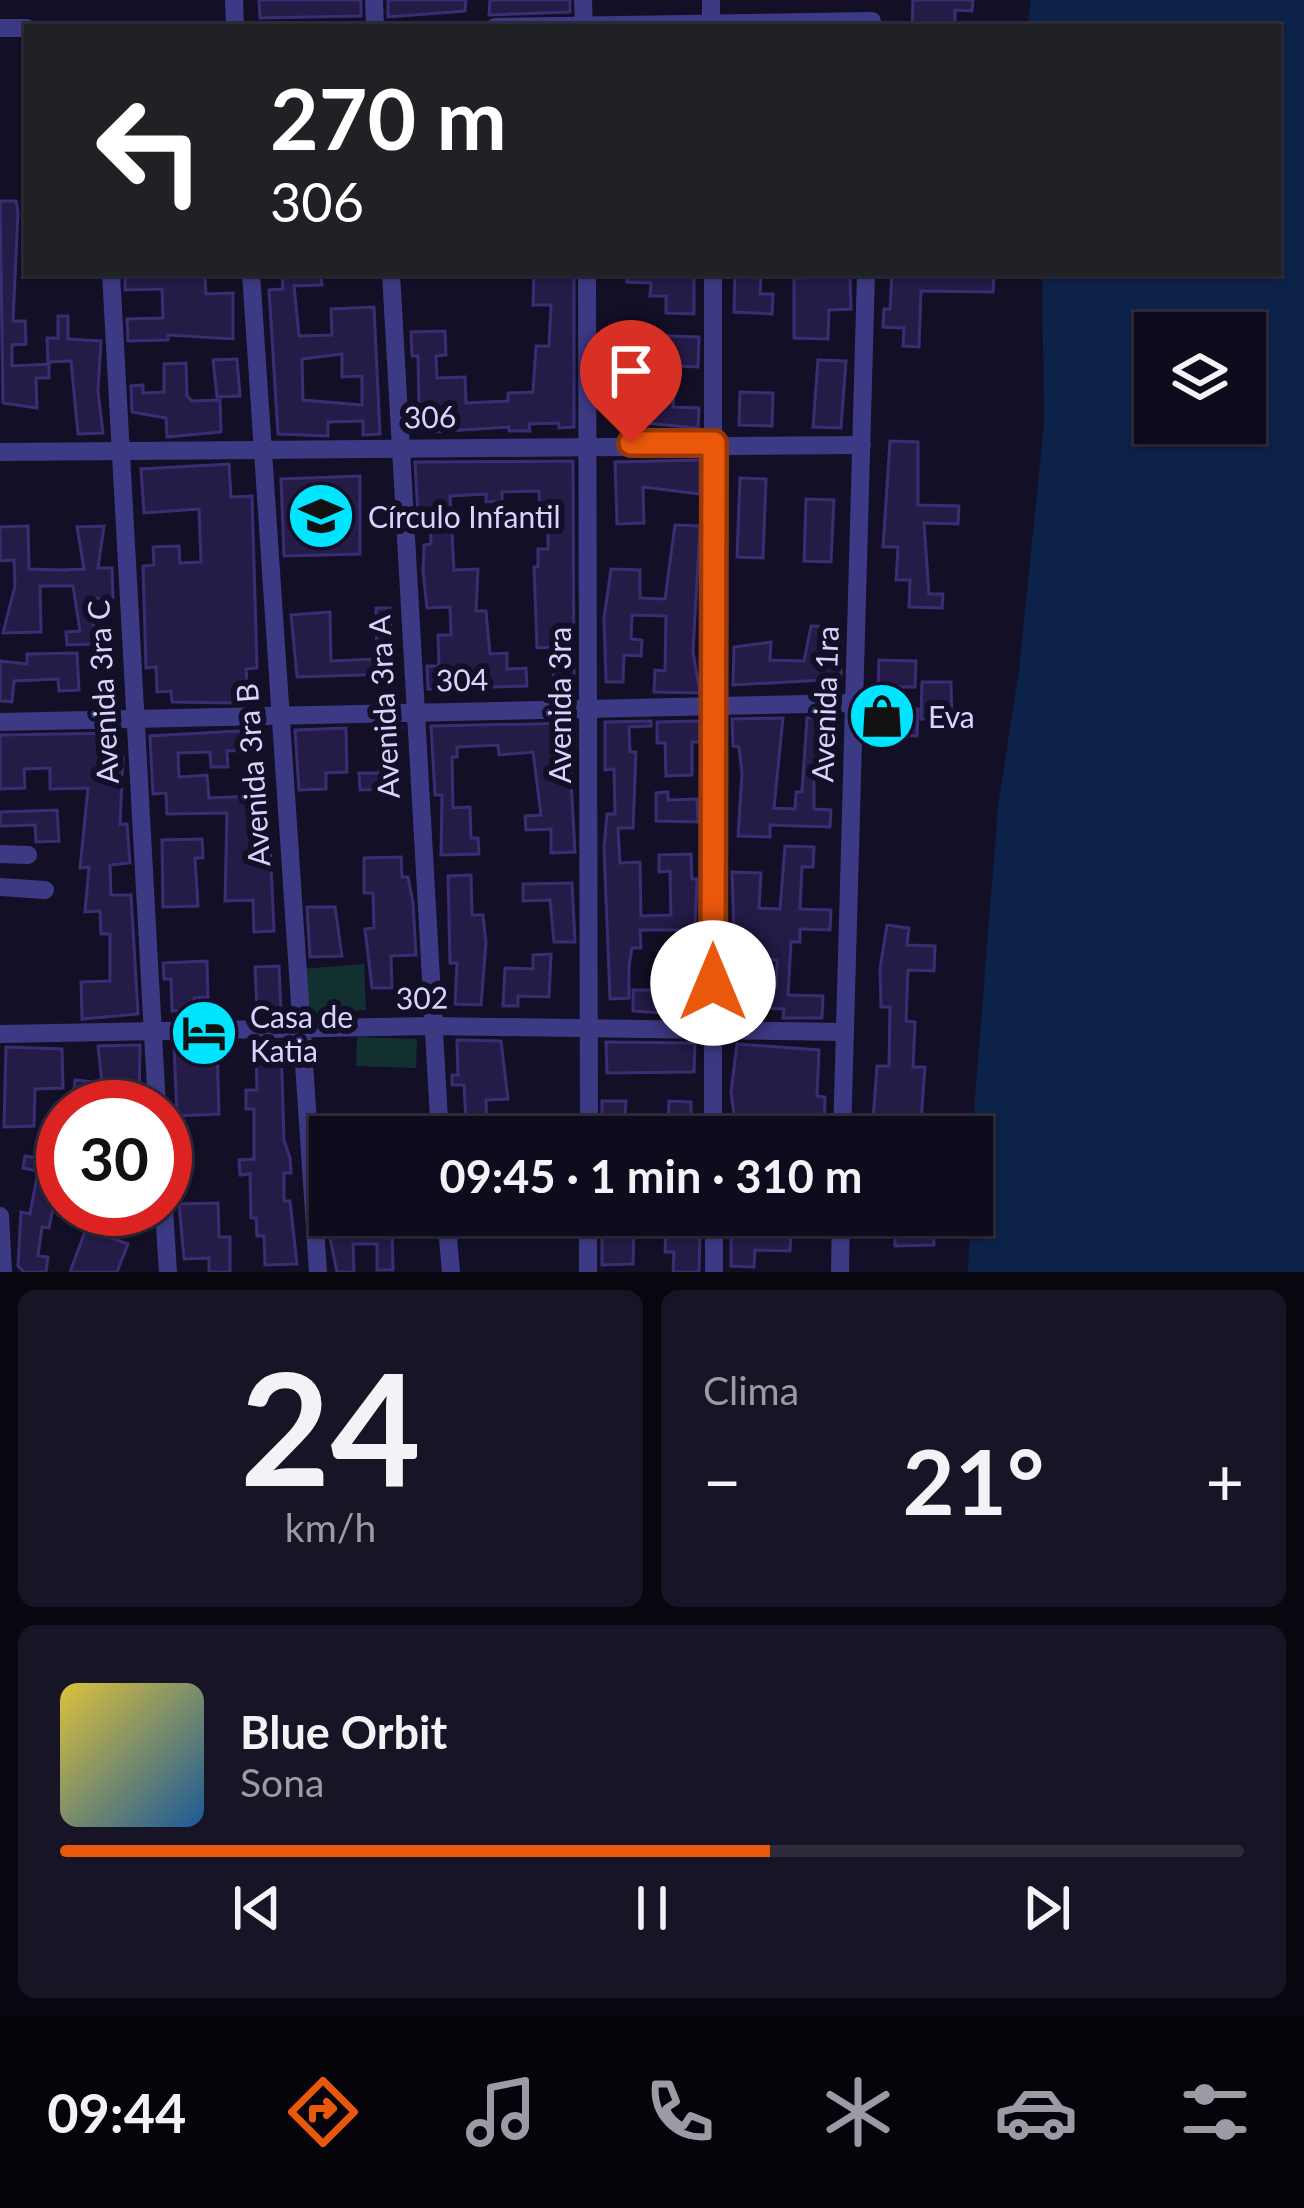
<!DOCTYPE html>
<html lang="es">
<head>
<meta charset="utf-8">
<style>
  :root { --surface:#0e0b1c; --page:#171425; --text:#f1f3f6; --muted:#9b9ba3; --line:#2e2b3b; --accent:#ea580c }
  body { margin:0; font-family:Lato,sans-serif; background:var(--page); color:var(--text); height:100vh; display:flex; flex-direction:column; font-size:45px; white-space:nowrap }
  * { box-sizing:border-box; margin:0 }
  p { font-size:39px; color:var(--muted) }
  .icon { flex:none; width:66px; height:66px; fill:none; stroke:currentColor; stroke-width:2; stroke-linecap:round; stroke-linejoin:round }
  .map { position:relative; height:1272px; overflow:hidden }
  .side { display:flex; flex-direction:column; gap:18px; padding:18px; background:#08060f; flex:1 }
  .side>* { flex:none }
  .top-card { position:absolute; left:24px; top:24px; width:1257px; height:252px; border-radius:0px; box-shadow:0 3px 9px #0004,0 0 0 3px var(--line); background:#202124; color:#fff; overflow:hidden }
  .buttons { position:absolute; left:1134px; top:312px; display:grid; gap:24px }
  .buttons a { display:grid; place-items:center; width:132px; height:132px; border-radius:0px; background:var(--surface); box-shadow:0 3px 9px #0004,0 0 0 3px var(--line); font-size:60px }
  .speed { position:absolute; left:36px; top:1080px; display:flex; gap:24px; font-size:60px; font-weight:700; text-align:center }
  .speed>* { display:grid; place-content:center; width:156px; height:156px; border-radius:50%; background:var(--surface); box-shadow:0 3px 9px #0004,0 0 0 3px var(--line); line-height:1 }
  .speed .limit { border:18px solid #d22; background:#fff; color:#111 }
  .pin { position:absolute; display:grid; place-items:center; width:102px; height:102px; color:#fff; margin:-123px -51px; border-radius:50% 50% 50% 0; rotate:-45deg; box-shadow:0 0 12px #0007 }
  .pin .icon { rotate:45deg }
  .me { position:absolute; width:132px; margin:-66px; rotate:0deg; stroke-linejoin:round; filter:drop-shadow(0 0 9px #0008) }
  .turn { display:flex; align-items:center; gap:42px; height:252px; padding:0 48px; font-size:54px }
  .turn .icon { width:156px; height:156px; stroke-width:2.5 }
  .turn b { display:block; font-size:84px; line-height:102px }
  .big { font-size:90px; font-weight:700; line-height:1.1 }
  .side .widget { flex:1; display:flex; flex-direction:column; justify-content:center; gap:18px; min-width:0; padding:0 42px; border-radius:18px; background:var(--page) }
  .side .dial { align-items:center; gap:0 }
  .dial b { font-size:156px; line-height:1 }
  .song { display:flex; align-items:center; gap:36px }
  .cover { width:144px; height:144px; border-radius:18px; background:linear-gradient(135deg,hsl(50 70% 55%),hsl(210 70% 35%)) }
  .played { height:12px; border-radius:6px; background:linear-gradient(90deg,var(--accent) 60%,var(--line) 60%) }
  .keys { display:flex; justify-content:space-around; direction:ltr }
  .heat { display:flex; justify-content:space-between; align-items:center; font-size:66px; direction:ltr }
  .side .tiles { flex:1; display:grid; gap:18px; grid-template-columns:1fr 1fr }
  .widget:last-child { grid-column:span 2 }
  .trip { position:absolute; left:309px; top:1116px; width:684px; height:120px; border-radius:0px; background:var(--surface); box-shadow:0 3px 9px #0004,0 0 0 3px var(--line); font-weight:700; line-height:120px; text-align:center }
  .menu { display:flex; height:192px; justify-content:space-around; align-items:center; background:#06040b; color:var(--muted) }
  .menu .icon { width:84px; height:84px }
  .menu .current { color:var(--accent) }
  .menu b { font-size:54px; color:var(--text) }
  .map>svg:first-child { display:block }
</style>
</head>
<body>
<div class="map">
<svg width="1304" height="1272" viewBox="0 0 1304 1272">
  <rect width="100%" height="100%" fill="#130f26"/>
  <g fill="#12302f">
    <path d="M364,964L366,1010L303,1015L300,969Z"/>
    <path d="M357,1037L417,1039L416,1068L356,1066Z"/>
  </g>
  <path fill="#0c2248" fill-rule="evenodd" d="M1031,0H1304V1272H968L974,1110L998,806L1019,670L1044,424L1042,273H1278V27H1027ZM1155,333H1245V423H1155Z"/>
  <g fill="#241b47" stroke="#3b2d73" stroke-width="3" fill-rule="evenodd">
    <path d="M259,0H361V16L260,18Z"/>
    <path d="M388,0H466L465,11L388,17Z"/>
    <path d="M490,0H570V12L489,15Z"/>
    <path d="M913,0H973L972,11L955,10V27H912Z"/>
    <path d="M0,201H16L18,212L13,321H25L26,344L12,345V366L49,364V378H36L37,408L3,403Z"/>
    <path d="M125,273L205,276L206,294L233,293V339L168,335V340L128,341L127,319L163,318L162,289L125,290Z"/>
    <path d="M534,273L574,274V427L559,428V423L529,424L530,431H509V427L432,432V426L413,427L412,405H419L418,356H412L411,332L445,331L446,355L436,356L437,378L465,377L466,403L508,401V393L533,392L536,346H549L551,305H533Z"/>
    <path d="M627,273H694V314L666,313V296H650L651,283L627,282Z"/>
    <path d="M735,273H761L760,294H773L772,314L734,312Z"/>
    <path d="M892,273H994L993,292L921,291L919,347L903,346L904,328L883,327L884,309H890Z"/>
    <path d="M321,274L322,285L294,286L299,336L332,335L331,309L374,307L380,434L363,435V421L328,422V436L278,434L269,290L283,289L282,275ZM342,354V377L362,376V405L303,400L302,359Z"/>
    <path d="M850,276L851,309L829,310L828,339L794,338V278Z"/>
    <path d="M58,316H68V339L101,341L98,391L103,433L78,434L71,361L48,362L47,338H58Z"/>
    <path d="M610,334L699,337L698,367L632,364L631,392L674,393L673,407L699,408L698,428L612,420Z"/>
    <path d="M237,359L240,396L217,397L213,360Z"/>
    <path d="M818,360L846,361L841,428L813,427Z"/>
    <path d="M186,363L187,396L192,401L220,400L221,432L167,437L166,418L132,412L131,386L143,385V393L164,392V364Z"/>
    <path d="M740,392L773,393L772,426L739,425Z"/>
    <path d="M890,441L918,442V505L959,506L958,524L924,523L929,594H943L942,608L909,607L910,580H896L898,547H883Z"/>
    <path d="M700,460V494L643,487L644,523L617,524L615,462Z"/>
    <path d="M573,461L574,688L554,689L553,647L537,648L534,567H538V549H548V523H540L539,491L502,492V501L486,502V494L450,496L454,570L478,569L476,611H486L490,654L507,653V669L526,668L527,686L428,689L427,666H439L438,635H451L450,607L427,608L423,571L424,545L431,544L430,517H418L415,462Z"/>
    <path d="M229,464L231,497L252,496L257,668L246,669L248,691H234L235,703L172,702L171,691L157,692L156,667L146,668L143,566L154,565L153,547L179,546L180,563L201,562L199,509L144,513L141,469Z"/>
    <path d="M360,476V554L284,556L281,479Z"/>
    <path d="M740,478L766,479L763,558L737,557Z"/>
    <path d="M806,499L834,500L831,562L804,561Z"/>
    <path d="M675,525L700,526L693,652L700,693L654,692L655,670L665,671L666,616L632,615L631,639L642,640L641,656L624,655L623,682H606L604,618L611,569L640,570V598L665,599Z"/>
    <path d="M28,526L29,569L62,570L84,569L77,527L104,526L98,568H112L113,598L93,599L94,644L67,645L66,632L80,631L73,586H40L41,632L3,633L15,586L14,560L0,561V527Z"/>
    <path d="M376,608H390L392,674L297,677L291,615L330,612L331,661L377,659Z"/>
    <path d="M811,626L842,627L841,679L733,685L734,647L771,642L770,660L804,661Z"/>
    <path d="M77,653L79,690L59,691L58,679L14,681L12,702L0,701V661L27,664V654Z"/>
    <path d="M879,660L916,661L915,687H878Z"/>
    <path d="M922,682H951L952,720L921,719Z"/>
    <path d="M873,708L918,709L917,736L873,735Z"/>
    <path d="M834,717L830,779H814V809L831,810L830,827L770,825V837L738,836L742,773L739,747L733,746L732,719L783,718L774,808L795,809L796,792H802L807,718Z"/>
    <path d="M651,721V726L629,727L630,752H636L633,828H618L620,863L640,862L641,916L671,915L670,871L659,872V855L691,854L692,879H697L695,930H640L641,948H632L629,966V998L610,999L604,848L607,814H615L614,769L605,770V722Z"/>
    <path d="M700,721V742H692V775L666,776L665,743H657V722Z"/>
    <path d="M575,723V745H569L575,852L551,853V829L526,830L525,816L541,815L533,752L499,755L498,745L457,747V757H452L453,808L470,807L471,838H478L479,854L441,855L442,795H435L431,726Z"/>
    <path d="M377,727H401L396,789L360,790L359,773H379Z"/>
    <path d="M346,728L347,772L326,773V789L299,790L295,730Z"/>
    <path d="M258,730L259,750L227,751L228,767H211L210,752L178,753L179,777L207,775L209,798L254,796V779L267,778L274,931L254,932L253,900L225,901L227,813L167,814L166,793L153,794L150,736Z"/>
    <path d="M118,733V758L123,757L120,824H127L130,863L110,865L111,895H131L138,1014L82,1019L81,982L110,981V934H101L100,911L85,912L89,867L80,868L88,788L50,789V768L24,769L25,788L0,789V735Z"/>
    <path d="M668,792V800L697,799L698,822L656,821V793Z"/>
    <path d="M57,810L59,841L36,842L35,825L0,826V812Z"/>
    <path d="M202,839L203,858H195L198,906L163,907L162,840Z"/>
    <path d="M785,846L814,847L813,867H802L800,909L831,910L830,930L800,929V942H791L788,995L823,996L822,1018H783L784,1009L751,1008L752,986L776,987L777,960L742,959L743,931H734L732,872L761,873L759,908L780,909Z"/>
    <path d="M401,857L402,877H408L413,903L416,955L391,956L392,988H372L365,929L374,928L373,893H364V858Z"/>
    <path d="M471,875L472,915H483L486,943L481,1005L455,1004L457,963H450L448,876Z"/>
    <path d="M572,883L575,942H554L550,900L523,901V884Z"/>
    <path d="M307,907H335L342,956L310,957Z"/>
    <path d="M887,925L909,928L907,945L935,946L934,971L908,970L906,1021L915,1022L913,1067H925L920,1134L872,1132L877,1066H889L890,1007H881L880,969Z"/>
    <path d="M551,954L549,997L518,996V1006H503L505,968L533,969V955Z"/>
    <path d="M207,961L208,997L194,998L195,1010L172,1011L171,979H164L163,963Z"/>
    <path d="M678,962H697L696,1002L662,1000V1013L633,1011V990H671L677,985Z"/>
    <path d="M279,966L281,1010L257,1011L255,967Z"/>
    <path d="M457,1040L501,1041L508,1099L486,1100L487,1137H457V1121H466L464,1085H452V1075H458Z"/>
    <path d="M281,1042L284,1140L290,1158L291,1173H284V1201H290L297,1264L265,1265L264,1236H257L256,1218H251L250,1174L240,1175L239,1160L254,1159V1109H246V1090H257L256,1056H250L249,1043Z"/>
    <path d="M606,1042L695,1043L694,1072L607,1073Z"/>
    <path d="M217,1044L219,1114L177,1116L174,1045Z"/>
    <path d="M737,1044L819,1050L817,1096L825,1097L824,1137H737L731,1092Z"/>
    <path d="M140,1045L139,1107L73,1101L75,1080L102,1083L98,1046Z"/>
    <path d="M6,1047L62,1049L63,1088L35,1089L34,1126L4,1127Z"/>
    <path d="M602,1101H626L624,1137H602Z"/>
    <path d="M669,1101L691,1102V1125H699V1137H659L660,1124H668Z"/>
    <path d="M25,1156L56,1161L51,1189L63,1191V1210L53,1208L49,1228L42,1227L38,1256L48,1257L46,1272H24L18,1266L21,1212L30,1214L38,1171L23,1168Z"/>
    <path d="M218,1203L219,1237H230V1272H209V1258L184,1259L179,1204Z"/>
    <path d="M731,1215H792L790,1251L755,1250L754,1267L731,1266Z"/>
    <path d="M933,1215L934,1245L895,1246V1235L864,1236L863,1219Z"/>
    <path d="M376,1227H392L393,1270H377V1244H353L354,1272H337L329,1233Z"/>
    <path d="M86,1229L128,1244L117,1272H70Z"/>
    <path d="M666,1229L700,1231L699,1272H673L674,1252H665Z"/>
    <path d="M634,1230L633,1264L602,1265V1231Z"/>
  </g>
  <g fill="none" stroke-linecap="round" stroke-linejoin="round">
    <g stroke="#3d3a85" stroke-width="18">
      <path d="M234,0L235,27"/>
      <path d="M374,0L375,27"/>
      <path d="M583,0L584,27"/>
      <path d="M711,0V27"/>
      <path d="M495,27L872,21"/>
      <path d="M0,28H27"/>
      <path d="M111,273L157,1107"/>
      <path d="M251,273L318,1272"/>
      <path d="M391,273L440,1137"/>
      <path d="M587,273L589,1137"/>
      <path d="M713,273V1137"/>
      <path d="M0,452L862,445"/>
      <path d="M0,722L853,703"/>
      <path d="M0,854L28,855"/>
      <path d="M0,887L45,890"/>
      <path d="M0,1034L432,1026L844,1032"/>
      <path d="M842,1137L866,273"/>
      <path d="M164,1209L168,1272"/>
      <path d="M446,1215L451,1272"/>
      <path d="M714,1215V1272"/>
      <path d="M0,1216L3,1272"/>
      <path d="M588,1272V1215"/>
      <path d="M840,1272L841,1215"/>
    </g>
  </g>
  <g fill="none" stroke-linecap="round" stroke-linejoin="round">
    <defs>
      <path id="route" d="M631,443H714L713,983"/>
    </defs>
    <use href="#route" stroke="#983908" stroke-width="30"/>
    <use href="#route" stroke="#ea580c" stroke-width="21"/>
  </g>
  <defs>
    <symbol id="school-disc" viewBox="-11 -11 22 22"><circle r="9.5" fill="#00e5ff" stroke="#130f26"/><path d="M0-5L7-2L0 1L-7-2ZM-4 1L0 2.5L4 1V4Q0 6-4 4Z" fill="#111"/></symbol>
    <symbol id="shop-disc" viewBox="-11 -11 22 22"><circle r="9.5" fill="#00e5ff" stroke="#130f26"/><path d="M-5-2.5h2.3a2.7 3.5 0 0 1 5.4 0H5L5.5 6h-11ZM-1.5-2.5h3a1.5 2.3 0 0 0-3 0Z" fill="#111"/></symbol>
    <symbol id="hotel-disc" viewBox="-11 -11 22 22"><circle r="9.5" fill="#00e5ff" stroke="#130f26"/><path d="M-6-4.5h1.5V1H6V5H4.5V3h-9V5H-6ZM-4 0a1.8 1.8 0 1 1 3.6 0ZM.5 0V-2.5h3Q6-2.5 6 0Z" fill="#111"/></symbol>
  </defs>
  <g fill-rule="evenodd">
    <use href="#school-disc" x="283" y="478" width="76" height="76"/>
    <use href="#shop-disc" x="844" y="678" width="76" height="76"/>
    <use href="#hotel-disc" x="166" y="995" width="76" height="76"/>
  </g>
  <g text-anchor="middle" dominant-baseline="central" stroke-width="12" stroke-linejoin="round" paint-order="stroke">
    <g font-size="30" fill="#d9d4ff" stroke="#130f26">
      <text transform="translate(430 416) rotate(-1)">306</text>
      <text transform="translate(462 679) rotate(-1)">304</text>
      <text transform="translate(102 692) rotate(-93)">Avenida 3ra C</text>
      <text transform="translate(824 704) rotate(-88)">Avenida 1ra</text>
      <text transform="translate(559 705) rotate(-90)">Avenida 3ra</text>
      <text transform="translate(383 707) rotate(-93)">Avenida 3ra A</text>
      <text transform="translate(252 775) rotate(-94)">Avenida 3ra B</text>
      <text transform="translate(422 997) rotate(-1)">302</text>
    </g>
    <g font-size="30" fill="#d9d4ff" stroke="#130f26" text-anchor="start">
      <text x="368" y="516">Círculo Infantil</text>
      <text x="928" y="716">Eva</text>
      <text x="250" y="1016">Casa de<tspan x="250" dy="34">Katia</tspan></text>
    </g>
  </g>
</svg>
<div class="buttons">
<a><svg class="icon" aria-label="layers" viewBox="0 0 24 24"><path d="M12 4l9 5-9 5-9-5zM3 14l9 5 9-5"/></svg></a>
</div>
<div class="speed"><div class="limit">30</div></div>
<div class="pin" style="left:631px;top:443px;background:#d93025"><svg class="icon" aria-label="arrive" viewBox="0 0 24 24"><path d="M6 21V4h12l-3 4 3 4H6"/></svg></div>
<svg class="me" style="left:713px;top:983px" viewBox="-20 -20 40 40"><circle r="19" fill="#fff"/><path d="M0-13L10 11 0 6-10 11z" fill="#ea580c"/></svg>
<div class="trip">09:45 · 1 min · 310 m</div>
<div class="top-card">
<div class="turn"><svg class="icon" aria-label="left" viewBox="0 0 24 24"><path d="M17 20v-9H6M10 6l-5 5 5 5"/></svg><div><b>270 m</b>306</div></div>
</div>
</div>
<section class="side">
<div class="tiles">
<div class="widget dial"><b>24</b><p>km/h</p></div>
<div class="widget"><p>Clima</p>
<div class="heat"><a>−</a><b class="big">21°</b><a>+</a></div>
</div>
<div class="widget">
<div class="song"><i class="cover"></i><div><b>Blue Orbit</b><p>Sona</p></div></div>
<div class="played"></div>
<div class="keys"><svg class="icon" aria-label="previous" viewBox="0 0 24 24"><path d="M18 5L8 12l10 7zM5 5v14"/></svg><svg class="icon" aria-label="pause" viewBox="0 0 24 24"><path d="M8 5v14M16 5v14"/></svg><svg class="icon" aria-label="next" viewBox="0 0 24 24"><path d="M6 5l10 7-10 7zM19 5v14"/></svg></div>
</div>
</div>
</section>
<nav class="menu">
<b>09:44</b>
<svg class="icon current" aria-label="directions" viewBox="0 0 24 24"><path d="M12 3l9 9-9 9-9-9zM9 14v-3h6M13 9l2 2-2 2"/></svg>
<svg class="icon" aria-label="music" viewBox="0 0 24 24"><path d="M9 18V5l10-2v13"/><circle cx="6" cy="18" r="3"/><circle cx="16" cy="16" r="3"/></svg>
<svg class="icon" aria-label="phone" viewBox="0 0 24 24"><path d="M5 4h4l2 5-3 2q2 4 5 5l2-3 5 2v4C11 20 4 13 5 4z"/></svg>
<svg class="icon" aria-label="climate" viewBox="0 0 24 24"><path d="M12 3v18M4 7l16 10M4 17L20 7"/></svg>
<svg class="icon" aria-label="car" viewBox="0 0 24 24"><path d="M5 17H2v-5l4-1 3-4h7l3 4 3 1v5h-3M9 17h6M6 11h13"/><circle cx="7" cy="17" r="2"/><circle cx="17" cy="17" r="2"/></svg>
<svg class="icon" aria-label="filters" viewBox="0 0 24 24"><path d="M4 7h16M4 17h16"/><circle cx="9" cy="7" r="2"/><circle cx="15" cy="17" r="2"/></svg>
</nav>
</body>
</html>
